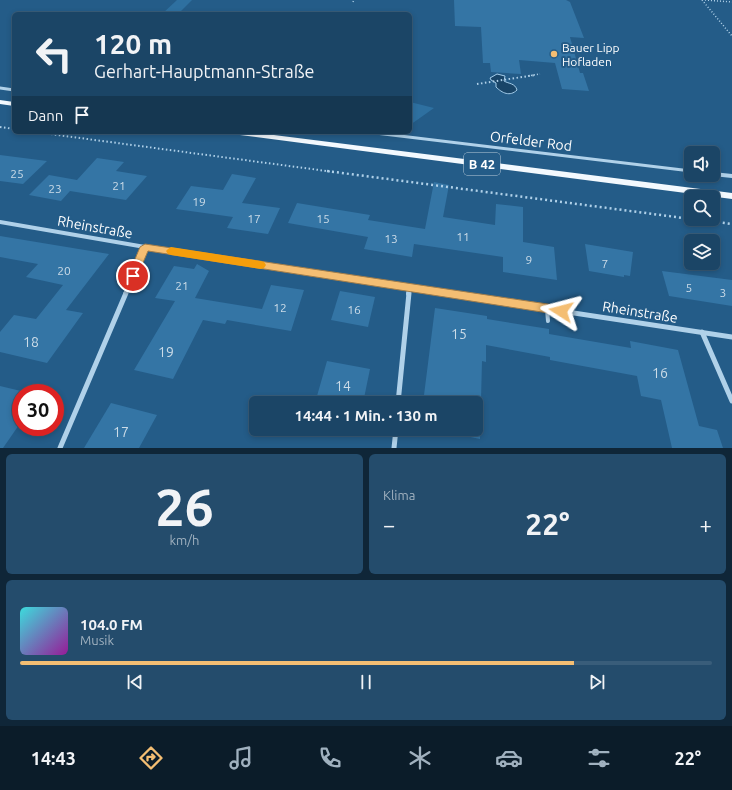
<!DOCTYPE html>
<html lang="de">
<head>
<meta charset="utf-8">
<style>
  :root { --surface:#1b4566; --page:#244c6c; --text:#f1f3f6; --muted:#a0b1bf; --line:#395d7a; --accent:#f4be73 }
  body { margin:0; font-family:Ubuntu,sans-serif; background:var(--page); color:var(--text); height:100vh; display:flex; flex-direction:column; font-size:15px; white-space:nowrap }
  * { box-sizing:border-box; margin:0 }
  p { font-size:13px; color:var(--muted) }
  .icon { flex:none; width:22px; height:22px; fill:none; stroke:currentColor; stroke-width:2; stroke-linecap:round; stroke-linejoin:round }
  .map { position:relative; height:448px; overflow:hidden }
  .drawer { display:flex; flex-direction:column; gap:6px; padding:6px; background:#0f2638; flex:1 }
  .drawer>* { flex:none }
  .hud { position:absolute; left:12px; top:12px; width:400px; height:122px; border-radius:6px; box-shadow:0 2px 6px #0003,0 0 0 1px var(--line); background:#1b4566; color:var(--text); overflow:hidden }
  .buttons { position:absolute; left:684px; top:146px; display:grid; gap:8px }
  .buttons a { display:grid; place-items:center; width:36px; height:36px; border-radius:6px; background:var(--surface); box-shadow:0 2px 6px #0003,0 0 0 1px var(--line); font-size:20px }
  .speed { position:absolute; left:12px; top:384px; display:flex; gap:8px; font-size:20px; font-weight:700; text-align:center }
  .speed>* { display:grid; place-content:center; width:52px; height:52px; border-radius:50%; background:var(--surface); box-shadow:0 2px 6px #0003,0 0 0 1px var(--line); line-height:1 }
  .speed .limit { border:6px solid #d22; background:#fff; color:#111 }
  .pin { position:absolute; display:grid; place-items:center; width:34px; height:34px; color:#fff; margin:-17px; border:2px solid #fff; border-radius:50%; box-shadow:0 1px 4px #0007 }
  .me { position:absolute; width:44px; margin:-22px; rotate:279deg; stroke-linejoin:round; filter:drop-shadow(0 0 3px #0008) }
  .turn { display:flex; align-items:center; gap:14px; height:84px; padding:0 16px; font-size:18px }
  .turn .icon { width:52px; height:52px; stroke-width:2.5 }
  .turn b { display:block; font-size:28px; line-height:34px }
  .then { display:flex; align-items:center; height:38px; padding:0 16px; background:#0003; gap:8px; font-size:15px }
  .big { font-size:30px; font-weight:600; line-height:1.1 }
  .drawer .tile { flex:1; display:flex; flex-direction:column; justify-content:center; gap:6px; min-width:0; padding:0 14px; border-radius:6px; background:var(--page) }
  .drawer .dial { align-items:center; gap:0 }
  .dial b { font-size:52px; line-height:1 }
  .song { display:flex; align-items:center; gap:12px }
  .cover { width:48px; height:48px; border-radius:6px; background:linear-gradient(135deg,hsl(180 70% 55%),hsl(300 70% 35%)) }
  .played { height:4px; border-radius:2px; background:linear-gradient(90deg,var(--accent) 80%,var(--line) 80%) }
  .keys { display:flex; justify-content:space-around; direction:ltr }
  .heat { display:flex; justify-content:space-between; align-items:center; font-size:22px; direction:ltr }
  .drawer .tiles { flex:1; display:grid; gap:6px; grid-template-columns:1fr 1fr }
  .tile:last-child { grid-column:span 2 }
  .trip { position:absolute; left:249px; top:396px; width:234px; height:40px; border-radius:6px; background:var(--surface); box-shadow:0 2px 6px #0003,0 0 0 1px var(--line); font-weight:600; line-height:40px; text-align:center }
  .dock { display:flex; height:64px; justify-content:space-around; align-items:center; background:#0b1c29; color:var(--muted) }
  .dock .icon { width:28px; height:28px }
  .dock .active { color:var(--accent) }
  .dock b { font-size:18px; color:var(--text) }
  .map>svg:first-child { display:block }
</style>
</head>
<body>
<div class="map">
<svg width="732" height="448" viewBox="0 0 732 448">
  <rect width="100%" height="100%" fill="#245c88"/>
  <g fill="#2e70a0">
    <path d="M177,0H192L178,14H162Z"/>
    <path d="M410,102L434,108L410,125Z"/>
  </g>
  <path fill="#194568" stroke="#a4cdea" d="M497,74L505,76L504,81C509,84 515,83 517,90C510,97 502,93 496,87V83L491,80L490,78Z"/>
  <g fill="#3475a5">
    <path d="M454,0H566L570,2L584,38L570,37L580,73H583L589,91L562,89L555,63L519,60L521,74L491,72L490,63H483L481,27L455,26Z"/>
    <path d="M0,155L47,161L23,184L0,181Z"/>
    <path d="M97,158L124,162L116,171L147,176L126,200L70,191L61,201L29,195L49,175L77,180Z"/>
    <path d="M232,174L256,178L242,203L280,208L268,234L227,228L233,217L176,209L191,186L223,190Z"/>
    <path d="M434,182L449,185L443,217L495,225L496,204L523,207V242L554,247L557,280L503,272V257L414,244L412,257L364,249L368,237L288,223L297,203L370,215L368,220L425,229Z"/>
    <path d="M0,236L109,254L66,310L83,313L47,363L0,352V332L14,315L36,319L63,285L26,277L38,264L0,257Z"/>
    <path d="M585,244L633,252L630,276L624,275V277L589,271Z"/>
    <path d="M197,264L209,271L195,298L262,309L271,285L304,290L291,331L227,320L225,324L203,320L173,379L134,370L175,301L155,298L174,266L194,269Z"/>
    <path d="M662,271L732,280V306L669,296Z"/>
    <path d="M340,291L375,297L368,327L331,320Z"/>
    <path d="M435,308L487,316V319L549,329V334L631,348L630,341L678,350L699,426L717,430L723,448H672L661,400L641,396L637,376L550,360V357L486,345V362L482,361L480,439L432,429H476V403H423Z"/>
    <path d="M327,361L370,369L363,403H315Z"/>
    <path d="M0,386L21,391V422L3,448H0Z"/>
    <path d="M111,403L157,415L139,448H84Z"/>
  </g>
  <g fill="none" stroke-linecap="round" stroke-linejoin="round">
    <g stroke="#b0d1e9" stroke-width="1.5" stroke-dasharray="1 2" stroke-linecap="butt">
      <path d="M702,0L732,36"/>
      <path d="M705,0L732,2"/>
      <path d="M353,2L354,0"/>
      <path d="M528,76L540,74"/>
    </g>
    <g stroke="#b0d1e9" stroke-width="2" stroke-dasharray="1.5 2.5" stroke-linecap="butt">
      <path d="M477,84L535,75"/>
      <path d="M0,127L14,129"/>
      <path d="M35,132L334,172"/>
    </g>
    <g stroke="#b0d1e9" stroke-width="2.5" stroke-dasharray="2 3" stroke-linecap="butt">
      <path d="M327,171L691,219"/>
      <path d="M693,219L732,224"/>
    </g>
    <path stroke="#b0d1e9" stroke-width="4" d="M547,309L548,321"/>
    <g stroke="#b0d1e9" stroke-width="3">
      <path d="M0,88L14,90"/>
      <path d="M367,132L691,171"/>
    </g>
    <g stroke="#b0d1e9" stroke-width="4">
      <path d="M688,171H691"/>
      <path d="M713,174L732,176"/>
      <path d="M0,222L145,247L448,294"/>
      <path d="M125,294L145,247"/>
      <path d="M408,294L409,288"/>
    </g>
    <g stroke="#b0d1e9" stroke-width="5">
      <path d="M442,293L732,337"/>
      <path d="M702,332L732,401"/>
      <path d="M398,403L409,293"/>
      <path d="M60,448L126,293"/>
      <path d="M394,448L396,429"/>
    </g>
    <g fill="#f3f9fe" fill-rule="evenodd">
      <path d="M0,100L14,102V106L0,104Z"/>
      <path d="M228,132H251L732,193V199L232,134Z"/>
    </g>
  </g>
  <path fill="#f4be73" stroke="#9f7c4b" d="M145,244L561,306L565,308L567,311L565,314L561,315L148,251L136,279H129L128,276L140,247Z"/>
  <path fill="#f59e0b" d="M171,247L261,261L264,262L266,265L264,268L261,269L171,255L168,254L166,251L168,249Z"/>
  <circle fill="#f4be73" stroke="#245c88" stroke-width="1.5" cx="554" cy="54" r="4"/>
  <g text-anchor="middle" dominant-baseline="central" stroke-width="4" stroke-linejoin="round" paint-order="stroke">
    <g font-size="12" fill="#fff" stroke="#245c88" text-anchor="start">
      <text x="562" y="47">Bauer Lipp<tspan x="562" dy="14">Hofladen</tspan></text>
    </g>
    <g font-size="12" fill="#ccdce8">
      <text x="17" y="173">25</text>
      <text x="119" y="185">21</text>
      <text x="55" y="188">23</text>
      <text x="199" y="201">19</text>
      <text x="254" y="218">17</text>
      <text x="323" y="218">15</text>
      <text x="463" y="236">11</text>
      <text x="391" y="238">13</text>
      <text x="529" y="259">9</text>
      <text x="605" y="263">7</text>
      <text x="64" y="270">20</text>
      <text x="182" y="285">21</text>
      <text x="689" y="287">5</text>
      <text x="723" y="292">3</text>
      <text x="280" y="307">12</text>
      <text x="354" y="309">16</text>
    </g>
    <rect fill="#245c88" stroke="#bdcedb" stroke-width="1" x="464" y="153" width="36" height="22" rx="3"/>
    <g font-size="13" font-weight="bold" fill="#fff">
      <text x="482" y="164">B 42</text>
    </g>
    <g font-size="14" fill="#fff" stroke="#245c88">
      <text transform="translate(531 141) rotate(7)">Orfelder Rod</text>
      <text transform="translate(95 227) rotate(10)">Rheinstraße</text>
      <text transform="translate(640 312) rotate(9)">Rheinstraße</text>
    </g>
    <g font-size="14" fill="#ccdce8">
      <text x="459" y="334">15</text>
      <text x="31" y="342">18</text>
      <text x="166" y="352">19</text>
      <text x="660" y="373">16</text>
      <text x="343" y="386">14</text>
      <text x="121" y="432">17</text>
    </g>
  </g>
</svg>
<div class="buttons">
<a><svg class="icon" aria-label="sound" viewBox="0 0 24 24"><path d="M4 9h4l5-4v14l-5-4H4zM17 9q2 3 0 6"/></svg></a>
<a><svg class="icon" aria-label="search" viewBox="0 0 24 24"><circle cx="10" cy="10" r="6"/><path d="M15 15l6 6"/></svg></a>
<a><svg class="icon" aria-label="layers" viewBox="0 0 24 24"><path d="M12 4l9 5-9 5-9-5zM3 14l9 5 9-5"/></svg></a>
</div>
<div class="speed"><div class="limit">30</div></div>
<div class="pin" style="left:133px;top:276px;background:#d93025"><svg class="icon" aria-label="arrive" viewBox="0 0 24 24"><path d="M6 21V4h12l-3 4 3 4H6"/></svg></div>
<svg class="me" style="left:561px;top:311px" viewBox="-20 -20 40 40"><path d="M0-17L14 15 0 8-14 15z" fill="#f4be73" stroke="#fff" stroke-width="4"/></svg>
<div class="trip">14:44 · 1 Min. · 130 m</div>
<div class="hud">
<div class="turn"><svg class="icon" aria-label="left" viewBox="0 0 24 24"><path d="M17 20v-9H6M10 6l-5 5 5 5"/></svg><div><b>120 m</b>Gerhart-Hauptmann-Straße</div></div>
<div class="then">Dann<svg class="icon" aria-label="arrive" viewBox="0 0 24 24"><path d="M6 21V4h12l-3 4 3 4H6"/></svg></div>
</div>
</div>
<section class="drawer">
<div class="tiles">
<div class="tile dial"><b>26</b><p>km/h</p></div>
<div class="tile"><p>Klima</p>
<div class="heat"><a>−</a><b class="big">22°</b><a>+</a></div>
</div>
<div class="tile">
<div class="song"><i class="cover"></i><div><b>104.0 FM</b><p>Musik</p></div></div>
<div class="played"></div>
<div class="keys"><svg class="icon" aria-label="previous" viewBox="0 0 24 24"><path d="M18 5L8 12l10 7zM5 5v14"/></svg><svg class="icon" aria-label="pause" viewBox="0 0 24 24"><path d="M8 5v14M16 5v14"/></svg><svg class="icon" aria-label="next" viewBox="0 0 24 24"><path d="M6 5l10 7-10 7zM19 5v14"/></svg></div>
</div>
</div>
</section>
<nav class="dock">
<b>14:43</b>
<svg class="icon active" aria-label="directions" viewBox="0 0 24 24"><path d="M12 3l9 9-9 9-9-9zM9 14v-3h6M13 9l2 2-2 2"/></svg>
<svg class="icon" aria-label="music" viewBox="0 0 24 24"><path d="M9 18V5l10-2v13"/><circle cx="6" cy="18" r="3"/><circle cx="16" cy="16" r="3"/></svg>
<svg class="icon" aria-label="phone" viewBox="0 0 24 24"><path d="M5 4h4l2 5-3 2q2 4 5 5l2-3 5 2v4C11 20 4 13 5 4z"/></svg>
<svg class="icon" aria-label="climate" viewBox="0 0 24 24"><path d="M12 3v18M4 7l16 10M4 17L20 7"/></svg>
<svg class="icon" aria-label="car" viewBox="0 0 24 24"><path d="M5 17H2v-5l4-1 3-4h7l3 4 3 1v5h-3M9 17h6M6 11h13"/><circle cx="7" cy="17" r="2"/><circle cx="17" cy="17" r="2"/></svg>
<svg class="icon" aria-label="filters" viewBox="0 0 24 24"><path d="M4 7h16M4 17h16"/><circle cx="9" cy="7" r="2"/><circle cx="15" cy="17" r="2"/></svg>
<b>22°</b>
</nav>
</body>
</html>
